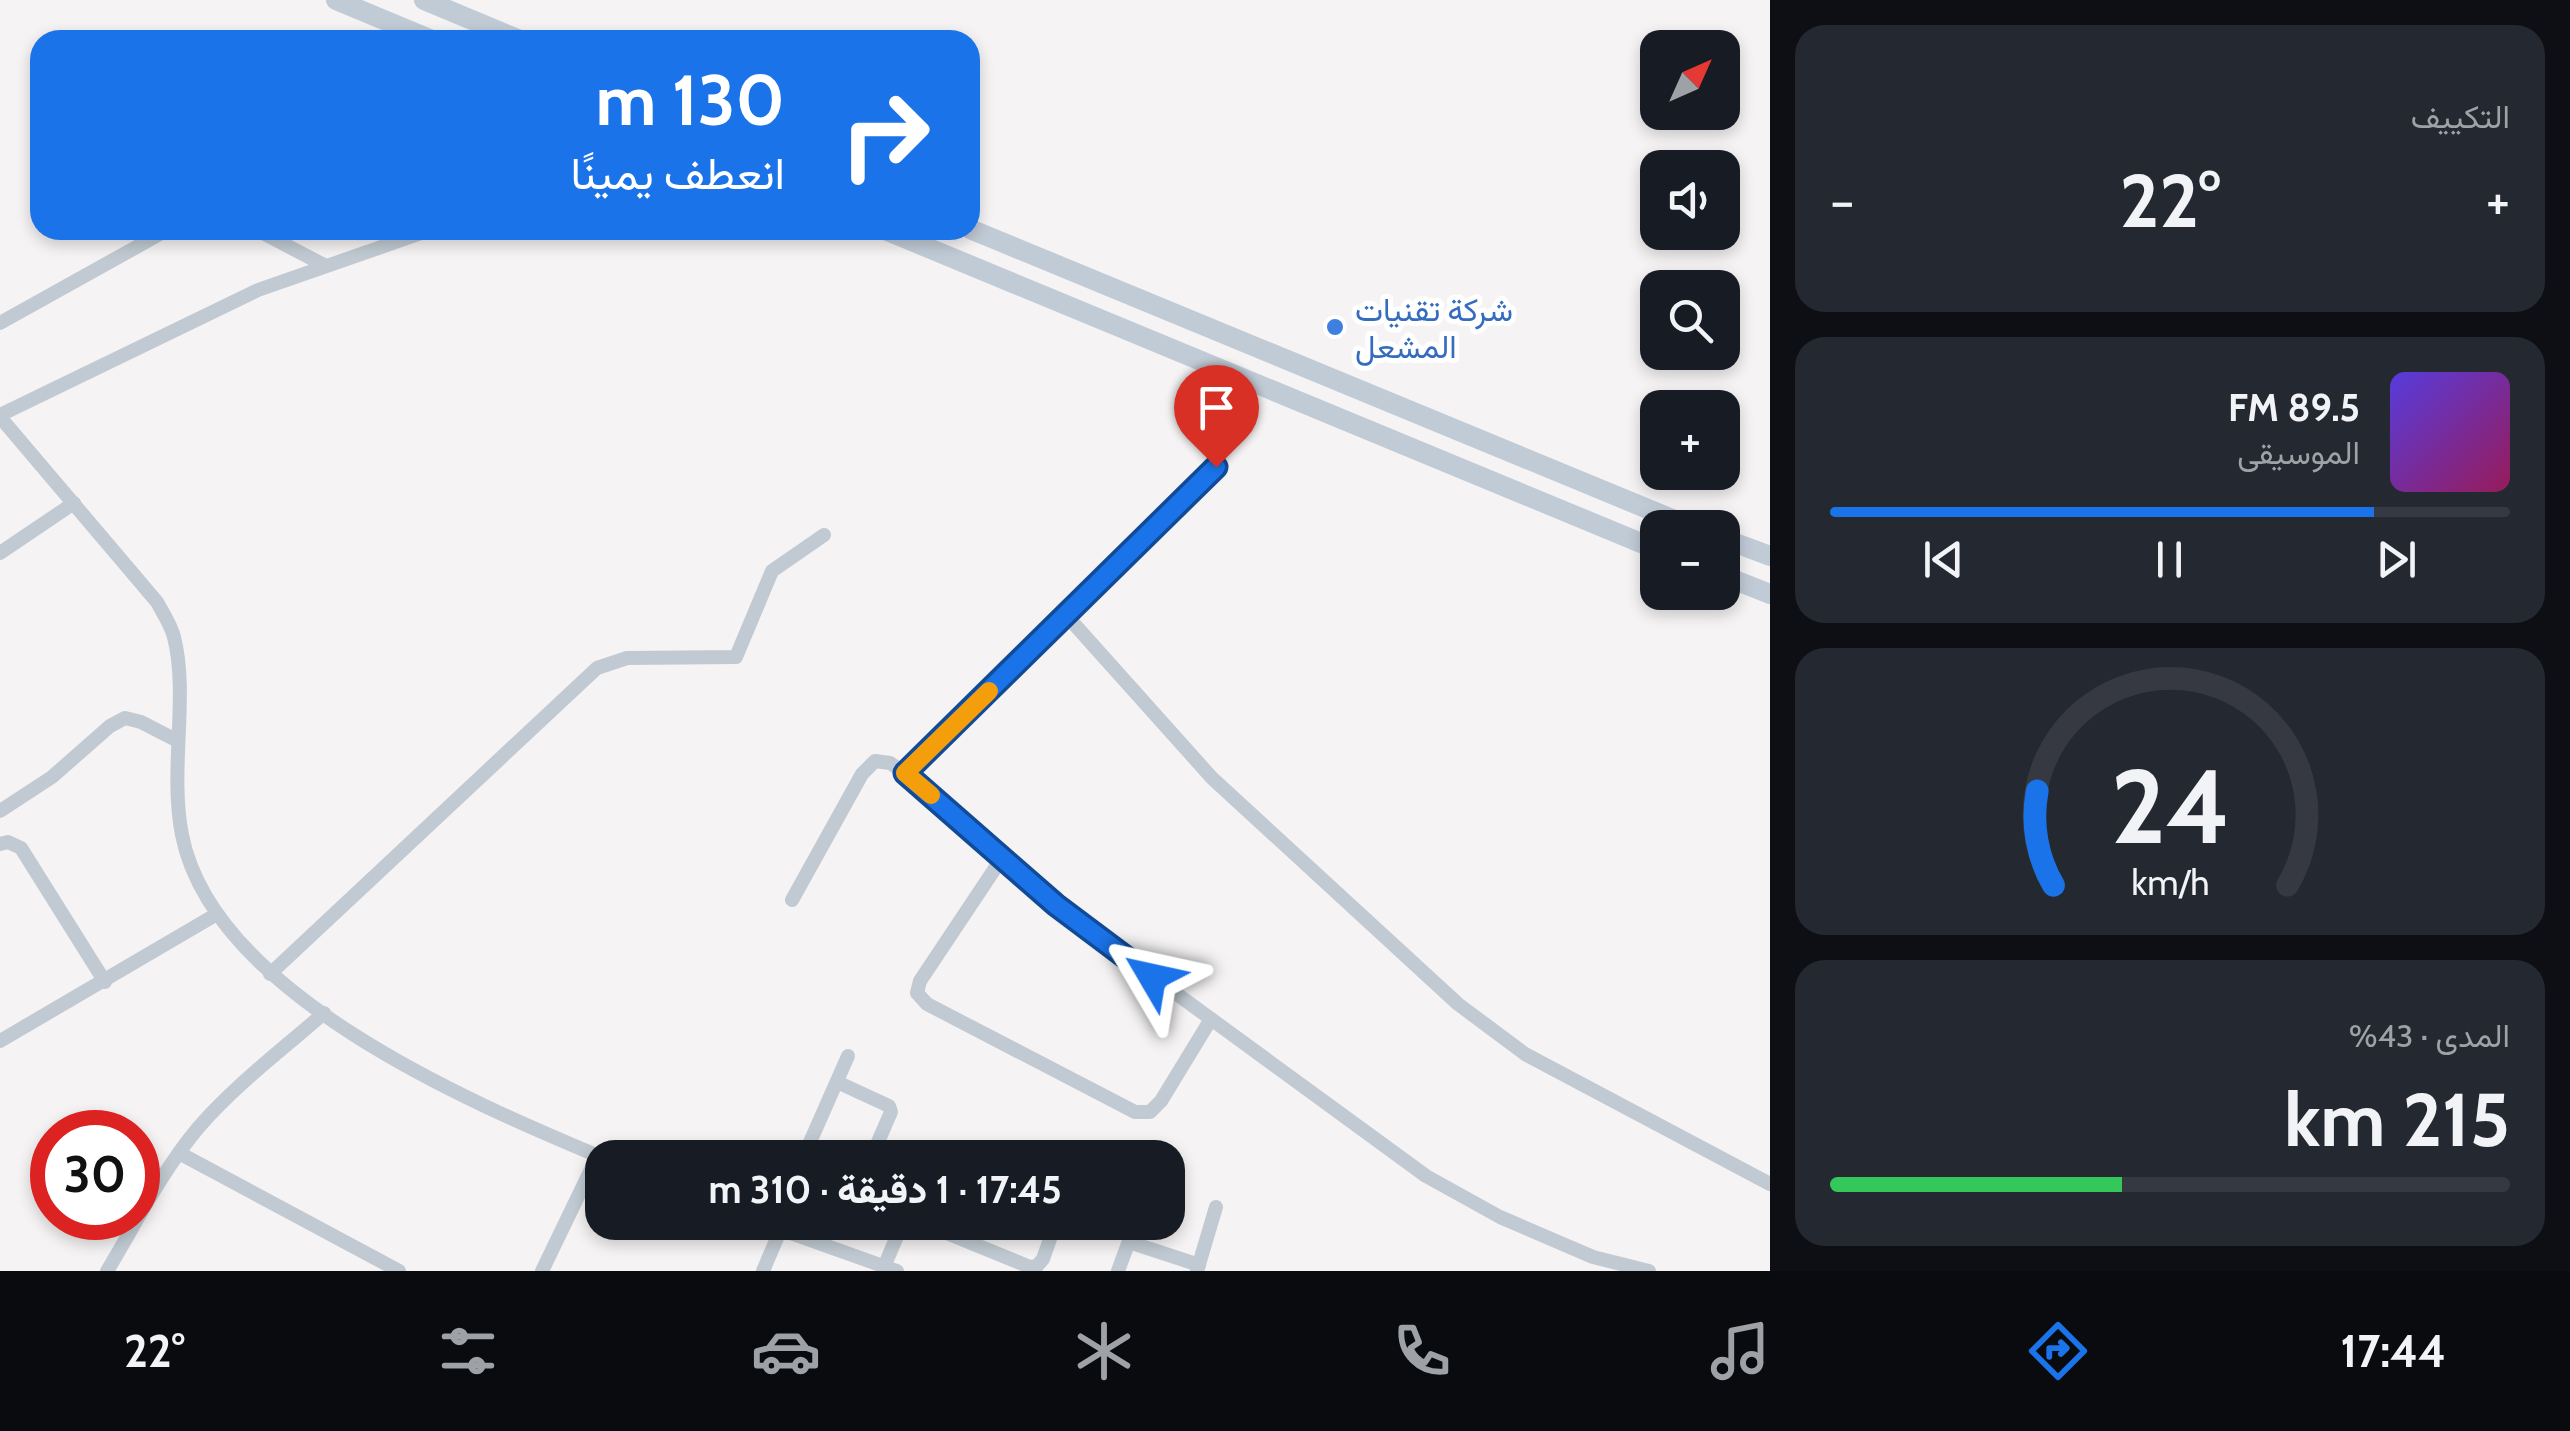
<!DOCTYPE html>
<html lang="ar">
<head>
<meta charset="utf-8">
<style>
  :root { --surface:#171b24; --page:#242831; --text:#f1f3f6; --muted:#9ea1a6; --line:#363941; --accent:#1a73e8 }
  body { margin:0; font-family:Cabin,Vazirmatn,sans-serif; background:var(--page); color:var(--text); direction:rtl; height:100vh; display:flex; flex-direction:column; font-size:38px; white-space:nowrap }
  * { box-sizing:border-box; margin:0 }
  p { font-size:32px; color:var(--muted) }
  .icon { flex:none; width:55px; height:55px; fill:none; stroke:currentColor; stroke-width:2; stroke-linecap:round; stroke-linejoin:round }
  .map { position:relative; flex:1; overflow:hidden; direction:ltr }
  .side { display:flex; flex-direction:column; gap:25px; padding:25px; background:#0d0f14; width:800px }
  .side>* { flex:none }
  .top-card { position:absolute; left:30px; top:30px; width:950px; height:210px; border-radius:30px; box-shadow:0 5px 15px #0003; direction:rtl; background:#1a73e8; color:#fff; overflow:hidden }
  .needle { width:65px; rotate:45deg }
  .controls { position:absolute; left:1640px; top:30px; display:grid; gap:20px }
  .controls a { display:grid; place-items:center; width:100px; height:100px; border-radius:20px; background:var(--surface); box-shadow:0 5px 15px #0003; font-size:50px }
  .speed { position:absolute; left:30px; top:1110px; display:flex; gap:20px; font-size:50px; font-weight:700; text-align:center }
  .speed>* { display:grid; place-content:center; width:130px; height:130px; border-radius:50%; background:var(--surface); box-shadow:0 5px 15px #0003; line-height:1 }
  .speed .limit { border:15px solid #d22; background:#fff; color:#111 }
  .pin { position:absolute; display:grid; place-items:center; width:85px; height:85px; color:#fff; margin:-102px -42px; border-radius:50% 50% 50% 0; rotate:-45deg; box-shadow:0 0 10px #0007 }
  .pin .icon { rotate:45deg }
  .me { position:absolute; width:110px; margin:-55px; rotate:306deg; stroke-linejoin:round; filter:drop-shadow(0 0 8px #0008) }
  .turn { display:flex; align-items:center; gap:35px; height:210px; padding:0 30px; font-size:45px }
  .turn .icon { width:130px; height:130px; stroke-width:2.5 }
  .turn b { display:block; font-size:70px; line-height:85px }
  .big { font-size:75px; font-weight:800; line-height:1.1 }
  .side .tile { flex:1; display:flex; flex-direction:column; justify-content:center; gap:15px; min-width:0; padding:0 35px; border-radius:30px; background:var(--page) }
  .side .dial { align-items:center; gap:0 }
  .dial svg { height:260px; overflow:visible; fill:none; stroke:var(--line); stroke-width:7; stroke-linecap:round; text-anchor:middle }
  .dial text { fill:var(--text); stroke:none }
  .song { display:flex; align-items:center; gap:30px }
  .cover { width:120px; height:120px; border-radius:15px; background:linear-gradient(135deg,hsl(250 70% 55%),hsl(330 70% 35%)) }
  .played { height:10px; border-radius:5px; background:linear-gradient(90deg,var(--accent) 80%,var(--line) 80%) }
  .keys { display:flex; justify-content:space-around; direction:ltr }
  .heat { display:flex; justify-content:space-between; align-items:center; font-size:55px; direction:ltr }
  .charge { height:15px; border-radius:8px; background:linear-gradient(90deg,#34c759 43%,var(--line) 0) }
  .trip { position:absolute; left:585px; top:1140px; width:600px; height:100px; border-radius:30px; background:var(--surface); box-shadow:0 5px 15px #0003; font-weight:800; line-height:100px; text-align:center; direction:rtl }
  .tabs { display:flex; height:160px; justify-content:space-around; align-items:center; background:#090b0e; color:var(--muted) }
  .tabs .icon { width:70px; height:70px }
  .tabs .active { color:var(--accent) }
  .tabs b { font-size:45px; color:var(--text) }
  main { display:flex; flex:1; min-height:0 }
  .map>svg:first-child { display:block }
</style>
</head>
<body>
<main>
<section class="side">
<div class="tile"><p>التكييف</p>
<div class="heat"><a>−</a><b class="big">22°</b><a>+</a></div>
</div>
<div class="tile">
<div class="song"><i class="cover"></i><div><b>89.5 FM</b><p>الموسيقى</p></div></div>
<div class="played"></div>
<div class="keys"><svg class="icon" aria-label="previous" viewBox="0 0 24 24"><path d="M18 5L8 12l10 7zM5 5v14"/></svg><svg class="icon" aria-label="pause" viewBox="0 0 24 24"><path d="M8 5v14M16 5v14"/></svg><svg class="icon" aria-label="next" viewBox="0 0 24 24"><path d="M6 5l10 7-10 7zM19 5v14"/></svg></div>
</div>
<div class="tile dial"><svg viewBox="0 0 100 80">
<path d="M14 69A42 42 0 1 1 86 69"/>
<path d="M14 69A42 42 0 0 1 9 40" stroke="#1a73e8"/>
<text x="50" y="56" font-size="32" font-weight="700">24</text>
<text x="50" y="72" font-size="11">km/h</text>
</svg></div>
<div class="tile"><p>المدى · 43%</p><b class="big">215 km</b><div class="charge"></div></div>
</section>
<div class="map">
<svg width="1770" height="1271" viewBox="0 0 1770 1271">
  <rect width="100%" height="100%" fill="#f5f3f3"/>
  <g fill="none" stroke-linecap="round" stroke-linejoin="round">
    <g stroke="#c1cad2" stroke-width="14">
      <path d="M257,230L324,265"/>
      <path d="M0,323L167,230"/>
      <path d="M0,415L258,290L430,230"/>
      <path d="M0,417L157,602C163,613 171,625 174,637C189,696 169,770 182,835C213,993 469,1102 603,1158"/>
      <path d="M0,553L74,503"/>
      <path d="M1066,615L1212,778L1458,1004L1525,1054L1770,1184"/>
      <path d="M905,773L1216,467"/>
      <path d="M0,811L52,777L110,726L125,718L141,722L176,740"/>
      <path d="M0,844L8,842L21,848L105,982"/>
      <path d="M1002,858L920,981L917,993L927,1004L1135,1112H1150L1161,1101L1211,1019"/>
      <path d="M792,900L862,774L875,761L890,763L905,773L1055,905L1426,1176L1500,1217L1593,1257L1649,1271"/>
      <path d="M270,974L597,668L627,658L736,657L772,571L824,535"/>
      <path d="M0,1041L217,914"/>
      <path d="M837,1082L889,1106L891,1112L871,1158"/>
      <path d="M179,1153L399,1271"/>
      <path d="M803,1158L848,1056"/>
      <path d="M760,1222L897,1271"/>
      <path d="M920,1222L1030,1267L1037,1266L1043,1259L1056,1222"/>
      <path d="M1129,1242L1199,1265"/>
      <path d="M884,1267L903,1222"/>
      <path d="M107,1271C136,1223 162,1171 198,1128C235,1085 282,1050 324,1013"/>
      <path d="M542,1271L598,1155"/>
      <path d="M763,1271L780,1231"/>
      <path d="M1118,1271L1136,1222"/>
      <path d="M1197,1271L1216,1207"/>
    </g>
    <g stroke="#c1cbd6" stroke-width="20">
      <path d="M336,0L432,40"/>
      <path d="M424,0L520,40"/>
      <path d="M970,229L1694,528"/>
      <path d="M885,230L1658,550"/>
      <path d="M1722,538L1770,556"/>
      <path d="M1722,575L1770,594"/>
    </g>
  </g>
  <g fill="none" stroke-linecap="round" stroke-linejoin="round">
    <defs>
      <path id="route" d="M1152,977L1056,905L905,773L1216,467"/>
    </defs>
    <use href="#route" stroke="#114b97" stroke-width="25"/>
    <use href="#route" stroke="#1a73e8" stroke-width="18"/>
    <path stroke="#f59e0b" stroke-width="18" d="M931,795L905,773L989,691"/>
  </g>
  <circle fill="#3f7fe0" stroke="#fff" stroke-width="4" cx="1335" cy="327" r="10"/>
  <g text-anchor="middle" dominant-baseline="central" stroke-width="10" stroke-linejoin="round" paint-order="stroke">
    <g font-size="32" fill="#366cbe" stroke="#fff" text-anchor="start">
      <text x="1355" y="309">شركة تقنيات<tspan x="1355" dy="37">المشعل</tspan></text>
    </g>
  </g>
</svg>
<div class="controls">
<a><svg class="needle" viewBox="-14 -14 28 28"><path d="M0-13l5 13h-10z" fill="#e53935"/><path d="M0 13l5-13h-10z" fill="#9ea1a6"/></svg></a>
<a><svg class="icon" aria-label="sound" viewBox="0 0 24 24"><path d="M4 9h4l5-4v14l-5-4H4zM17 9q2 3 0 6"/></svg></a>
<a><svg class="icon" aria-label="search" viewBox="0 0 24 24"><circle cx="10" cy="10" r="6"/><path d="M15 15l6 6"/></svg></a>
<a>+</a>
<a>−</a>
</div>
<div class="speed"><div class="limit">30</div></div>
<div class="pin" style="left:1216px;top:467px;background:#d93025"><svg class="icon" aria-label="arrive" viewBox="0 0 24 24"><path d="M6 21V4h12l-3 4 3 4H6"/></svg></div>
<svg class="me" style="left:1152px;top:977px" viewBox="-20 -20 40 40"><path d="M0-17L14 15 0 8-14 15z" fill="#1a73e8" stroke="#fff" stroke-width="4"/></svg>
<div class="trip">17:45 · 1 دقيقة · 310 m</div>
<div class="top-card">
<div class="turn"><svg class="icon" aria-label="right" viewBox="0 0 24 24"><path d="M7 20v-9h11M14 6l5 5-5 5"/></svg><div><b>130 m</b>انعطف يمينًا</div></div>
</div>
</div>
</main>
<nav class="tabs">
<b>17:44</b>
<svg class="icon active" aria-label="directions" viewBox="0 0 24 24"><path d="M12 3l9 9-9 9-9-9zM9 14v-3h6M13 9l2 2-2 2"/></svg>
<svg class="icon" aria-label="music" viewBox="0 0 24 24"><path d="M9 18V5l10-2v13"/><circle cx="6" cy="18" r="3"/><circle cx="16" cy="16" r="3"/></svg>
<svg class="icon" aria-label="phone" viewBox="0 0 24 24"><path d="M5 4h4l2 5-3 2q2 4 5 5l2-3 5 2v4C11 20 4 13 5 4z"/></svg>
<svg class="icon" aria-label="climate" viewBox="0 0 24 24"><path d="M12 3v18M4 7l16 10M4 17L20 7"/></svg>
<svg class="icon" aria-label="car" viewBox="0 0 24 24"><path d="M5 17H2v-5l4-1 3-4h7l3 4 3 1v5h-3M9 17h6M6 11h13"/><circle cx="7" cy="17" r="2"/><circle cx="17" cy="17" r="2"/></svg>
<svg class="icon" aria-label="filters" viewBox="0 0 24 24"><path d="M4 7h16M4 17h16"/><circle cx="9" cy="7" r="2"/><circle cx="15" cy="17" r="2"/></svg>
<b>22°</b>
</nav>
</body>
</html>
